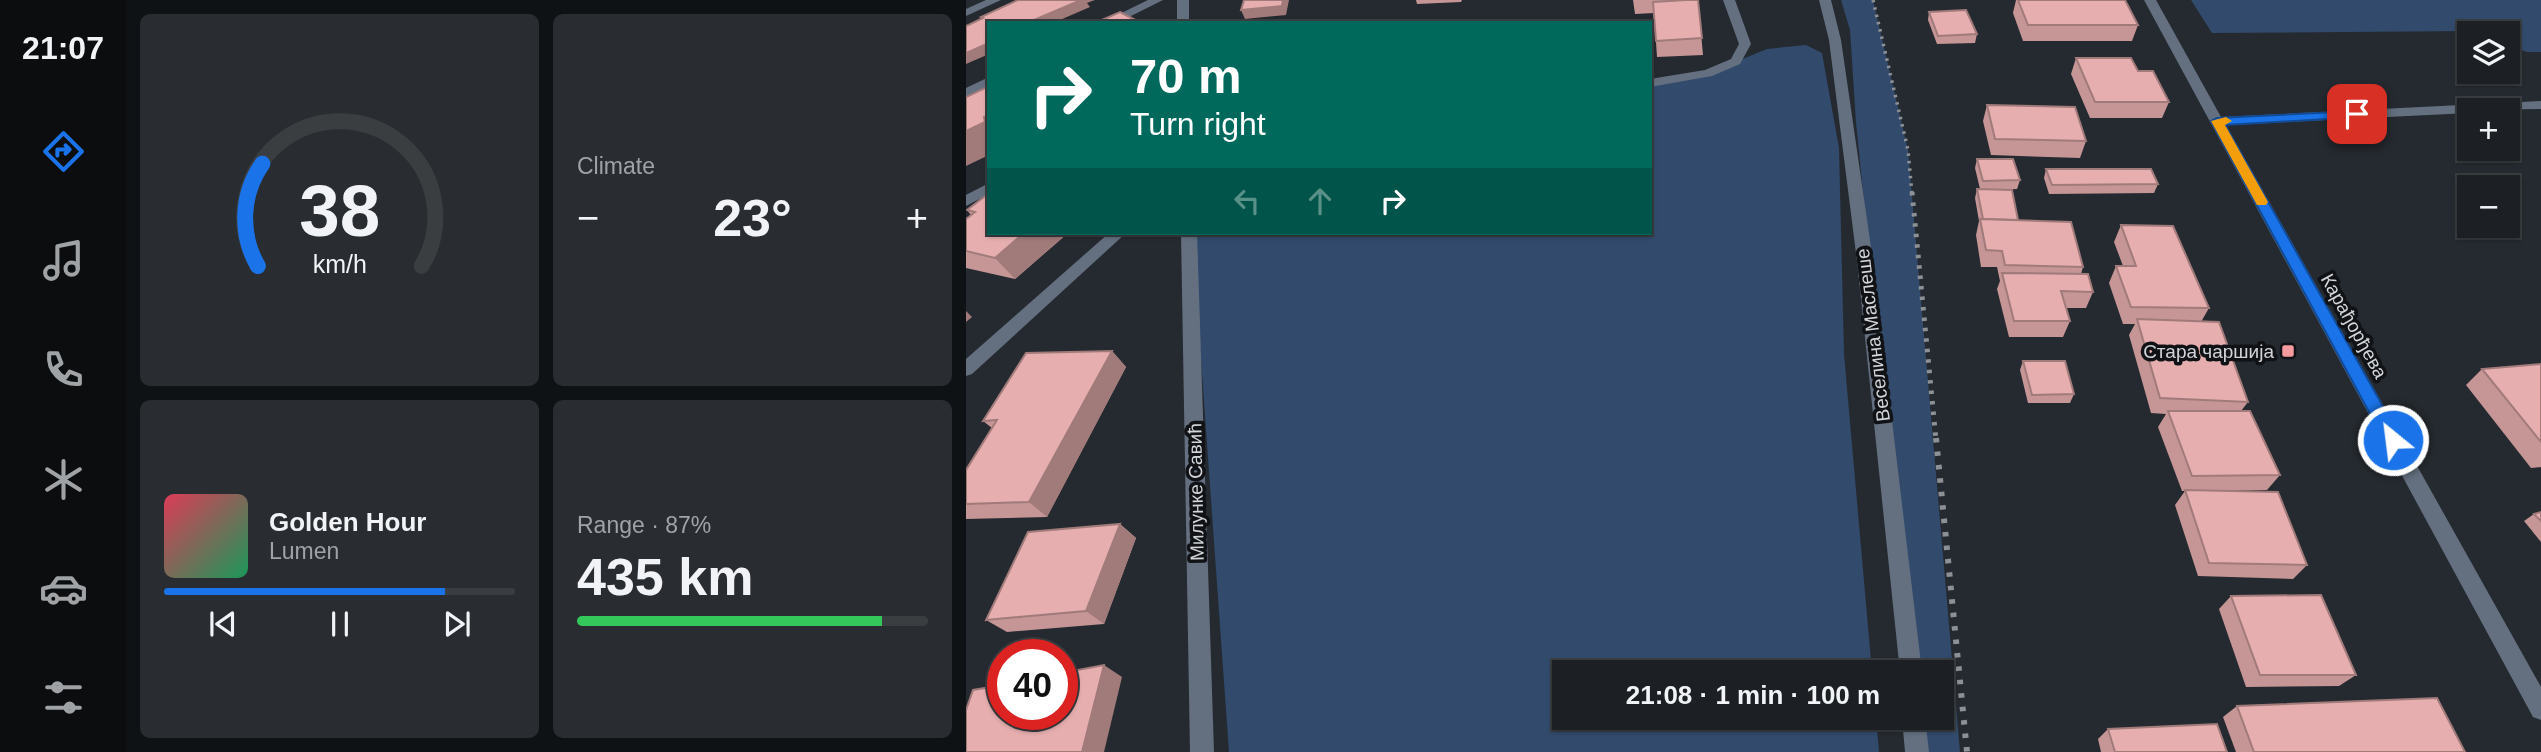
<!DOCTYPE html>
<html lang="en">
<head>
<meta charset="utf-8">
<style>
  :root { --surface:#1c2024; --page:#292d31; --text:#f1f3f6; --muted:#a0a3a6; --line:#3a3e41; --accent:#1a73e8 }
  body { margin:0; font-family:Helvetica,sans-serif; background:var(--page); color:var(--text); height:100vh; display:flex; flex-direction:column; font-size:26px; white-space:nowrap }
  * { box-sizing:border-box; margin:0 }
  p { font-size:23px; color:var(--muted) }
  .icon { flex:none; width:38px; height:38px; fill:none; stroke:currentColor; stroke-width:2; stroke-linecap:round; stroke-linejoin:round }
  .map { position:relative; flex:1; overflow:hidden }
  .drawer { display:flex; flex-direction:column; gap:14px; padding:14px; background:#0f1214; width:840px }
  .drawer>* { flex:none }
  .hud { position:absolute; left:21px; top:21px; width:665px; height:214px; border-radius:0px; box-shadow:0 2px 5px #0004,0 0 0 2px var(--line); background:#00695c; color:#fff; overflow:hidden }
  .controls { position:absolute; left:1491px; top:21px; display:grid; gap:14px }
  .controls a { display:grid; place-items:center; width:63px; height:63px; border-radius:0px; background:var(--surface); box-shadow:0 2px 5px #0004,0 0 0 2px var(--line); font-size:35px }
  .speed { position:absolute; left:21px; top:639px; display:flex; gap:14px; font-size:35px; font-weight:700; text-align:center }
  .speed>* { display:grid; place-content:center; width:91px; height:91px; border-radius:50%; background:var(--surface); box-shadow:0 2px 5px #0004,0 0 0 2px var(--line); line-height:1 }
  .speed .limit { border:10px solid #d22; background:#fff; color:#111 }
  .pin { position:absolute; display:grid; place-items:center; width:60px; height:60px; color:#fff; margin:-30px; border-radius:14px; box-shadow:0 4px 10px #0006 }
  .me { position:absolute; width:77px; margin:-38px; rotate:331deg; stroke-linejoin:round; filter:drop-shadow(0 0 5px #0008) }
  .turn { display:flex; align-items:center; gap:24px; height:147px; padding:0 28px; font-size:32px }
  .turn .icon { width:91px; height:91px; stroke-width:2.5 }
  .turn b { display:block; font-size:49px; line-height:60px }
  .lanes { display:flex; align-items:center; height:66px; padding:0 28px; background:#0003; justify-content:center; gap:35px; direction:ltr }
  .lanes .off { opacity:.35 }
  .big { font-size:52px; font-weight:700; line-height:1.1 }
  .drawer .widget { flex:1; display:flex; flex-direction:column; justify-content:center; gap:10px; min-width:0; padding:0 24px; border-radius:10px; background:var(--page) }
  .drawer .dial { align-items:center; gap:0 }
  .dial svg { height:182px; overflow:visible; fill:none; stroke:var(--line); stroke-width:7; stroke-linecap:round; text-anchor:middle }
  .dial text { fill:var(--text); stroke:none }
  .song { display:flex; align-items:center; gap:21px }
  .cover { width:84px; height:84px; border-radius:10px; background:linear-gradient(135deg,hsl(350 70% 55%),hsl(150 70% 35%)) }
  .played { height:7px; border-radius:4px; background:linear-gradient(90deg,var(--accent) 80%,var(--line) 80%) }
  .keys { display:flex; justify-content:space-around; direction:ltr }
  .heat { display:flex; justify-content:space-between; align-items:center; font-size:38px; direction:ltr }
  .charge { height:10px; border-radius:5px; background:linear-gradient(90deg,#34c759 87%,var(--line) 0) }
  .drawer .tiles { flex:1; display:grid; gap:14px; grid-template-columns:repeat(2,1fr) }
  .trip { position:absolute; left:586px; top:660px; width:402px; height:70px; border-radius:0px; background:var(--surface); box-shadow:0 2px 5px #0004,0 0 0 2px var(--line); font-weight:700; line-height:70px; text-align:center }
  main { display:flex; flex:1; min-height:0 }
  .tab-bar { display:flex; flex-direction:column; width:126px; justify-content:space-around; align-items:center; background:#0b0d0e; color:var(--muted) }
  .tab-bar .icon { width:49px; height:49px }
  .tab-bar .active { color:var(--accent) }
  .tab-bar b { font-size:32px; color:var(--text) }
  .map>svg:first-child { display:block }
</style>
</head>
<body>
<main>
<nav class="tab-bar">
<b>21:07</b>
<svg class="icon active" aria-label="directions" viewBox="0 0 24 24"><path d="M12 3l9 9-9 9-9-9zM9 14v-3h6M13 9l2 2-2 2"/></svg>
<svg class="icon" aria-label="music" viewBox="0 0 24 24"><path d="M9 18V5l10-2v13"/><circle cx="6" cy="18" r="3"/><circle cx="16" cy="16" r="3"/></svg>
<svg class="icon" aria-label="phone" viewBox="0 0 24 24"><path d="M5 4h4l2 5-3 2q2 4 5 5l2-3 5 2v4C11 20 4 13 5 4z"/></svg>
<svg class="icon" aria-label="climate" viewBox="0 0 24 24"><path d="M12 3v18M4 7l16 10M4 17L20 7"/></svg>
<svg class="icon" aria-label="car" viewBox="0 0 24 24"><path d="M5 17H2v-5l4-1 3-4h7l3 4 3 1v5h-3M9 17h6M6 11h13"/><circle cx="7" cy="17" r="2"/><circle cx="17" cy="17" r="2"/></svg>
<svg class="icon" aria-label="filters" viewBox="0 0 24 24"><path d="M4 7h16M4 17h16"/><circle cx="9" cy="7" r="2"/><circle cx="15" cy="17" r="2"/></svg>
</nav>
<section class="drawer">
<div class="tiles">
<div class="widget dial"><svg viewBox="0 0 100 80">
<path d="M14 69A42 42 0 1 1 86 69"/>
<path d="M14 69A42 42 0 0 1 16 24" stroke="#1a73e8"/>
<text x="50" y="56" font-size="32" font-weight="700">38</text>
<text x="50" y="72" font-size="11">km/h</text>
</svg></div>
<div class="widget"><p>Climate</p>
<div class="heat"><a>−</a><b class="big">23°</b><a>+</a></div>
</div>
<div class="widget">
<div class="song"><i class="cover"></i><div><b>Golden Hour</b><p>Lumen</p></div></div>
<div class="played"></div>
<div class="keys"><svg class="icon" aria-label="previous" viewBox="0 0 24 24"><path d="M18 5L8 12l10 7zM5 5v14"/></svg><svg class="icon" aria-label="pause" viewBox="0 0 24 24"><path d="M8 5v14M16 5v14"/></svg><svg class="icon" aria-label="next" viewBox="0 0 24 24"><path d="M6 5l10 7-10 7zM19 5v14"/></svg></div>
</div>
<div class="widget"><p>Range · 87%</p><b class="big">435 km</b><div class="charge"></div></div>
</div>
</section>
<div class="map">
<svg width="1575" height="752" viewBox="0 0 1575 752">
  <rect width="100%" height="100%" fill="#252a30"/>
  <g fill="#324a6c">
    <path d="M875,0H907L942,150L994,752H951L948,718H976V672H945L890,122L884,30Z"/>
    <path d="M1225,0H1575V52H1561L1542,45V33L1504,31L1246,33Z"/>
    <path d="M840,45L856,53L873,148L878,354L906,672H598V718H910L913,752H263L226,233H684V84L742,73L801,49Z"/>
  </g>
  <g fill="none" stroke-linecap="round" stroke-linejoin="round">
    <g fill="#647080" fill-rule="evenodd">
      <path d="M20,0H35L0,16V9Z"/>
      <path d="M182,0H197L151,23H135Z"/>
      <rect x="211" y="0" width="12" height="23"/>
      <path d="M757,0H769L785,44L774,64L746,76L684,87V79L739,70L765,59L773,44Z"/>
      <path d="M853,0H865L875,40L907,261L956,672H934L891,261L863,40Z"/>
      <path d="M1178,0H1190L1255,117L1575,101V109L1503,110V113L1260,125L1575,687V720L1567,717Z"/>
      <path d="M23,77V86L0,97V88Z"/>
      <path d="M23,183V194L0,206V195Z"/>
      <path d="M143,233H160L6,374L0,376V359Z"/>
      <path d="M215,233H231L248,752H224Z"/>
      <path d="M936,718H959L963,752H939Z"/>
    </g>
    <path stroke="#8d9196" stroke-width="3.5" stroke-dasharray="2.5 5" stroke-linecap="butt" d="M907,0L942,150L946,194"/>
    <path stroke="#8d9196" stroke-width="5" stroke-dasharray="3.5 7" stroke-linecap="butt" d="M946,192L970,440"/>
    <path stroke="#8d9196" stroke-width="6" stroke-dasharray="4.5 9" stroke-linecap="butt" d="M970,438L1001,752"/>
  </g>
  <g fill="#c69696">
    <path d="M450,0H496L495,2L451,4Z"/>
    <path d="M667,0H732L737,55L691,57L688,13L669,14Z"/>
    <path d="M1050,0H1159L1172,25L1166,41H1057L1047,13Z"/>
    <path d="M963,12L1011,34L1009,43L971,44L962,20Z"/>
    <path d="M1110,58L1172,71L1203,102L1196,118H1124L1105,74Z"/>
    <path d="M1021,105L1120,141L1114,158L1025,155L1017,121Z"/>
    <path d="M1011,159L1054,180L1051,189L1032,190L1052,220L1117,267L1115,274L1127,292L1120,308H1100L1104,321L1097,337H1043L1031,289L1034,281L1031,267H1015L1010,235L1013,221L1009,198L1011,189H1014L1009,168Z"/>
    <path d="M1080,169L1192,184L1188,193L1083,194L1078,178Z"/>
    <path d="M23,193V233H102L49,279L0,268V219L5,215L1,210Z"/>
    <path d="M1155,225L1243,308L1235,322L1282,402L1275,411L1314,475L1301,490L1236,491L1341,565L1327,579L1232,576L1209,505L1219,491H1216L1192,427L1200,414L1185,413L1163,335L1169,324H1157L1143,283L1150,266H1157L1148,242Z"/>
    <path d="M146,351L160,367L81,517L0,519V470L26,428L17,421Z"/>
    <path d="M1057,361L1108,394L1104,403H1062L1054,370Z"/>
    <path d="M1575,364V467L1565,468L1500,385L1516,369Z"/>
    <path d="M1575,512V542L1558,521L1568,514Z"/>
    <path d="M154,524L170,538L138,624L41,632L20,620Z"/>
    <path d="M1265,596L1390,675L1373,686L1280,687L1253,609Z"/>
    <path d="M1271,706L1499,752H1270L1257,717Z"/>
    <path d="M1142,729L1261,752H1135L1132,739Z"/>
  </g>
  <g fill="#a17a7a">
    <path d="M115,0H129L121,3L124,7L87,23H61Z"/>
    <path d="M317,0H323L320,15L279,19L275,10Z"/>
    <path d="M23,43V54L0,64V53Z"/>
    <path d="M23,115V155L0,166V131L18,117Z"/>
    <path d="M58,233H102L49,279L29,258Z"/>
    <path d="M0,311L6,317L0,322Z"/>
    <path d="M146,351L160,367L81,517L63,502Z"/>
    <path d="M154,524L170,538L138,624L120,611Z"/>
    <path d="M138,665L156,677L138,752H116Z"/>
  </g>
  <g fill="#e6aeaf" stroke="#a17a7a" stroke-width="2">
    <path d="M52,0H115L61,23H23V43L0,53V26L17,18L15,17Z"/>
    <path d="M278,0H317L316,6L275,10Z"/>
    <path d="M720,0H732L736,38L690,41L687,2Z"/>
    <path d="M1052,0H1159L1172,25H1062Z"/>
    <path d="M1000,10L1011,34L972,36L963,12Z"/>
    <path d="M154,12L175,23H129Z"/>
    <path d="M1110,58H1165L1172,71H1187L1203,102H1129Z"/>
    <path d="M23,86V115L18,117L19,122L0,131V97Z"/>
    <path d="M1021,105L1109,107L1120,141L1029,139Z"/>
    <path d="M1011,159H1047L1054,180L1017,181Z"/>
    <path d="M1080,169H1185L1192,184L1086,185Z"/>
    <path d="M1011,189L1046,190L1052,220L1017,219Z"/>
    <path d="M23,193V233H58L29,258L0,251V219L9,212L1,210Z"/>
    <path d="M1014,219L1105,222L1117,267L1039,265L1036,251L1020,250Z"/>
    <path d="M1155,225L1207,226L1243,308L1165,307L1150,266H1170Z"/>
    <path d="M1036,273L1122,274L1127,292L1095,291L1104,321H1048Z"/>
    <path d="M1171,319L1253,322L1282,402L1194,398Z"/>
    <path d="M146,351L63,502L0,504V470L31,420L17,421L60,353Z"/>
    <path d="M1057,361H1099L1108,394L1066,395Z"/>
    <path d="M1575,364V442L1516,369Z"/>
    <path d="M1202,411H1284L1314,475L1226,476Z"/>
    <path d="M1219,490L1312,492L1341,565L1243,563Z"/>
    <path d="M1575,512V521L1568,514Z"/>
    <path d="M154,524L120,611L20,620L62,532Z"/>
    <path d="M1355,595L1390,675H1294L1265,596Z"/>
    <path d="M138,665L116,752H0V710L7,690L37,685V714H96V673Z"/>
    <path d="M1471,698L1499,752H1288L1271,706Z"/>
    <path d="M1251,724L1261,752H1149L1142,729Z"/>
  </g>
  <path fill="#1a73e8" stroke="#114b97" stroke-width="2" d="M1391,111L1397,114L1395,117L1259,125L1433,435L1435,440L1433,445H1421L1245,121L1251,118Z"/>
  <path fill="#f59e0b" d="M1260,117L1266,121L1259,125L1302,202L1300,205H1291L1245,121Z"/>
  <rect fill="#f59b9e" stroke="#101215" stroke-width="2.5" x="1315" y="344" width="14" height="14" rx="3.5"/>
  <g text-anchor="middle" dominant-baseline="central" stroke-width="7" stroke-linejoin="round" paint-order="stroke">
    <g font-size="19" fill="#d1d4d8" stroke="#101215">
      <text transform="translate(1388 326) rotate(61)">Карађорђева</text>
      <text transform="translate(907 335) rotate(-97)">Веселина Маслеше</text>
      <text transform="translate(230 492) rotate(-91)">Милунке Савић</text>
    </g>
    <g font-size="19" fill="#d1d4d8" stroke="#101215" text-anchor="end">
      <text x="1308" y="351">Стара чаршија</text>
    </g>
  </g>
</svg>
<div class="controls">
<a><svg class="icon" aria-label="layers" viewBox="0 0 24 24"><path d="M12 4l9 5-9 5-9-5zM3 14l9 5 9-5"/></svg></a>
<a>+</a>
<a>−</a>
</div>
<div class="speed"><div class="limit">40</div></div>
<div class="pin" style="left:1391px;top:114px;background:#d93025"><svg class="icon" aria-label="arrive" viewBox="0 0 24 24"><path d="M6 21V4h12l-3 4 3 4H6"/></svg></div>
<svg class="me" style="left:1427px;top:440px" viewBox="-20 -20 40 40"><circle r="17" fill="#1a73e8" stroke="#fff" stroke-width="3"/><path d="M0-11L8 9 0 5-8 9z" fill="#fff"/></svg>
<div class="trip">21:08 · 1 min · 100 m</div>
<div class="hud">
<div class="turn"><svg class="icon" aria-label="right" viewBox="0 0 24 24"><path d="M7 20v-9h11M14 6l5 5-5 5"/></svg><div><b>70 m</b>Turn right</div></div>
<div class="lanes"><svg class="icon off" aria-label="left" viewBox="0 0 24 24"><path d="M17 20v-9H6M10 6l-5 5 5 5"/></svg><svg class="icon off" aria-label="ahead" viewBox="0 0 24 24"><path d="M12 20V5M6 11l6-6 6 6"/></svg><svg class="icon" aria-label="right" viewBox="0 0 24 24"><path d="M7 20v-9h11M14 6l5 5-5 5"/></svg></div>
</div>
</div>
</main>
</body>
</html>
